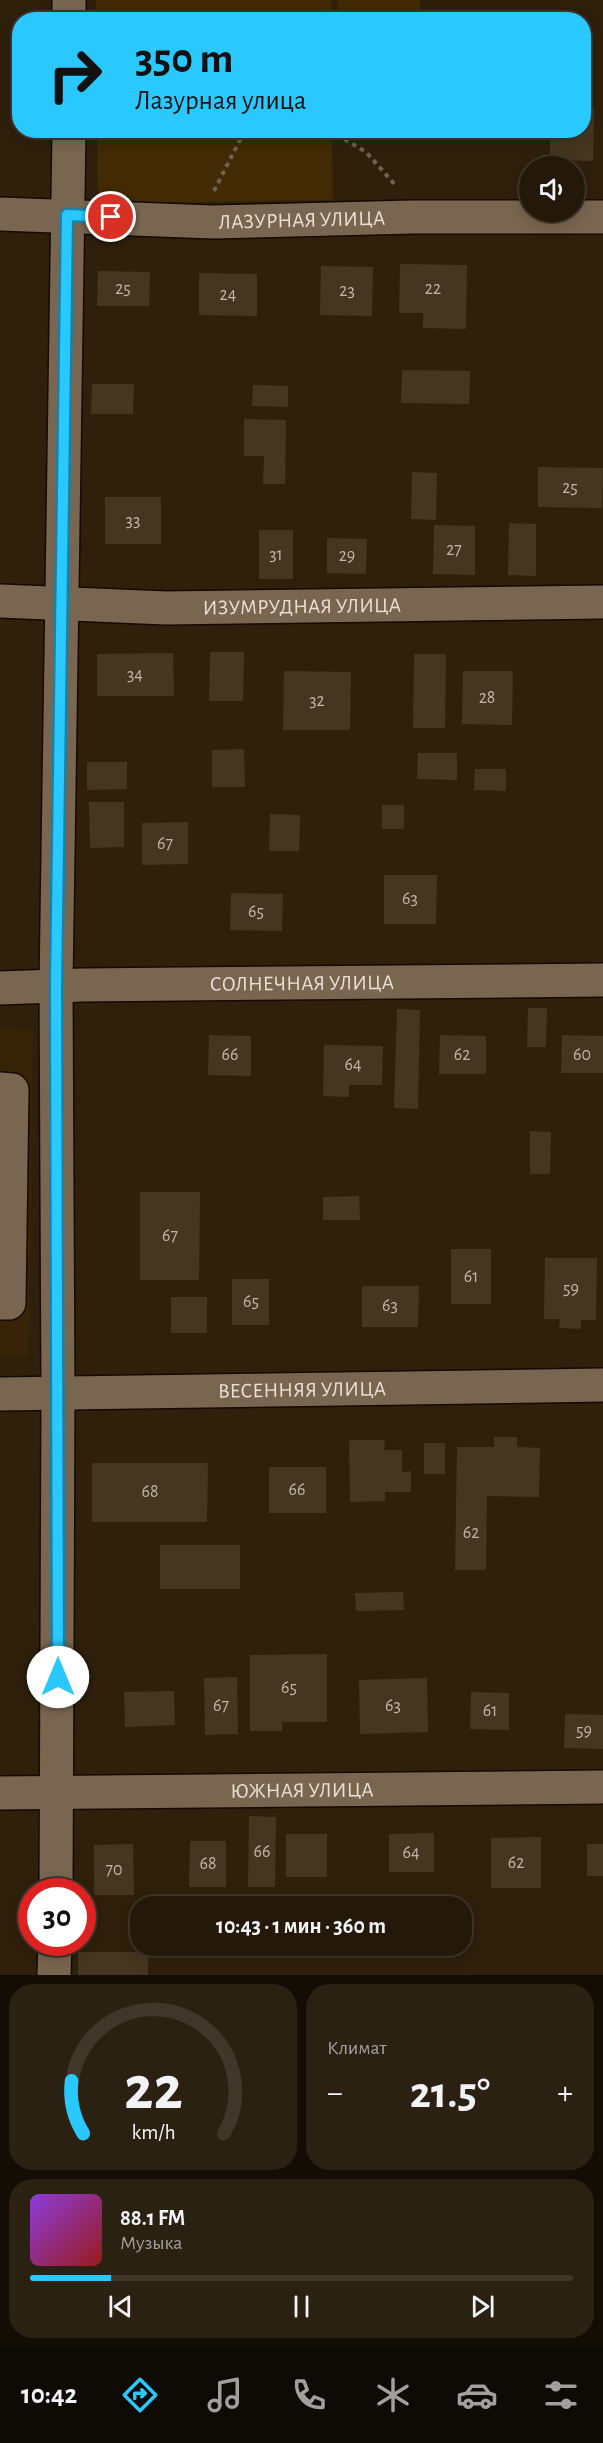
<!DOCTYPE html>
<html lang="ru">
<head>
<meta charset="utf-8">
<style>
  :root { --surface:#231809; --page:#2b2112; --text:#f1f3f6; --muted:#a3a09c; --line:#40372a; --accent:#29c8ff }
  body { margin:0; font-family:"Alegreya Sans",sans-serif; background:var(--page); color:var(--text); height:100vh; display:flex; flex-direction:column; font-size:22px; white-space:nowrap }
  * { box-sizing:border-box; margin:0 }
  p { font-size:20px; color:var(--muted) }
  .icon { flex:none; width:33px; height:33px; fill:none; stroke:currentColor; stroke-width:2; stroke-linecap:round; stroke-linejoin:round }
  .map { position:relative; height:1975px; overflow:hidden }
  .drawer { display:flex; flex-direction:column; gap:9px; padding:9px; background:#130d05; flex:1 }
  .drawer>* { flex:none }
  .top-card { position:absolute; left:12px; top:12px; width:579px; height:126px; border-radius:24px; box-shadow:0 3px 15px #0003,0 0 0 2px var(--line); background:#29c8ff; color:#111; overflow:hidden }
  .buttons { position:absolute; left:519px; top:156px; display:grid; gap:12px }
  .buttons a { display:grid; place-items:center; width:66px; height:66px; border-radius:50%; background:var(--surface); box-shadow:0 3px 15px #0003,0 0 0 2px var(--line); font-size:30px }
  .speed { position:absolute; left:18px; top:1878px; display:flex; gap:12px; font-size:30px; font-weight:700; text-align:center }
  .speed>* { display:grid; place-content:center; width:78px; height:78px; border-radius:50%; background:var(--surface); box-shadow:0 3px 15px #0003,0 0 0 2px var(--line); line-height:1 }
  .speed .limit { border:9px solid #d22; background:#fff; color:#111 }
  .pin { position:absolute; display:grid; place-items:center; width:51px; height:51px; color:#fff; margin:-26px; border:3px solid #fff; border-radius:50%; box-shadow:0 2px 6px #0007 }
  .me { position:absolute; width:66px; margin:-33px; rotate:0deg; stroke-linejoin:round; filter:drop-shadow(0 0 4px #0008) }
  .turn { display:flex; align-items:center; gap:21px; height:126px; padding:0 24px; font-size:27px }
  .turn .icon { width:78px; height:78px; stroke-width:2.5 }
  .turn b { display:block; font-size:42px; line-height:51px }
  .big { font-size:45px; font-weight:600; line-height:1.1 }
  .drawer .tile { flex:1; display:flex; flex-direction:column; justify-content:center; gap:9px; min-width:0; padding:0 21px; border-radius:24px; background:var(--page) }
  .drawer .dial { align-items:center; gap:0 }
  .dial svg { height:156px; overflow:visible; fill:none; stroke:var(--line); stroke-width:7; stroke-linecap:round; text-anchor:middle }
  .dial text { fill:var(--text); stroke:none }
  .song { display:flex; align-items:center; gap:18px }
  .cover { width:72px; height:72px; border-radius:9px; background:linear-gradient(135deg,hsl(270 70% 55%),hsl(0 70% 35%)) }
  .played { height:6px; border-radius:3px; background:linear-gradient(90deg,var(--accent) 15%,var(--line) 15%) }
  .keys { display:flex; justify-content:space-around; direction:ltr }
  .heat { display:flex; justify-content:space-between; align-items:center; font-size:33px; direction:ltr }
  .drawer .tiles { flex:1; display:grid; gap:9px; grid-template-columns:1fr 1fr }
  .tile:last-child { grid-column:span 2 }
  .trip { position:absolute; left:130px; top:1896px; width:342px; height:60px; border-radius:24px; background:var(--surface); box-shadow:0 3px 15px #0003,0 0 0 2px var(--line); font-weight:600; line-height:60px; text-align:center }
  .tabs { display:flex; height:96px; justify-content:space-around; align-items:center; background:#0e0a04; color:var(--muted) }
  .tabs .icon { width:42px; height:42px }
  .tabs .selected { color:var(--accent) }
  .tabs b { font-size:27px; color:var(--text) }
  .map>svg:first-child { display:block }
</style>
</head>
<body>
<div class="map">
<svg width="603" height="1975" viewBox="0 0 603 1975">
  <rect width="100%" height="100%" fill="#2f200c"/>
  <path fill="#372408" d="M0,1028L33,1029L29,1357L0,1356Z"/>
  <g fill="#412a04">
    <rect x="96" y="0" width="235" height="19"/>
    <path d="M338,0H420L421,19H338Z"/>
    <path d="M97,131H332L333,200L98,204Z"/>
  </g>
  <g fill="#453621">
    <path d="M584,108H594L593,161L550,160V130H584Z"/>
    <path d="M400,264L467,265L466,329L423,328V313H399Z"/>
    <path d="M321,266L373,267L372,316L320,315Z"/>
    <path d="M98,271L150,272L149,306H97Z"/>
    <path d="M199,273L257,274V316L199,315Z"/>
    <path d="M402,370L470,371L469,404L401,403Z"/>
    <path d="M92,384H134L133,414H91Z"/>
    <path d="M253,385L288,386V407L252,406Z"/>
    <path d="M244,419L286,420L285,484H263L264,456H244Z"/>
    <path d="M538,467L603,468L602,508L538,507Z"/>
    <path d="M412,472L437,473L436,520L411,519Z"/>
    <rect x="105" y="497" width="56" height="47"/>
    <path d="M509,523L536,524V576L508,575Z"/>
    <path d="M434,525L475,526V575L433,574Z"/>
    <rect x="259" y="530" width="34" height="49"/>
    <path d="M327,538L367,539L366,574L327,573Z"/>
    <path d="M210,652H244L243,701H209Z"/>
    <path d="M173,653L174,696H97V654Z"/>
    <path d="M414,654H446L445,728H413Z"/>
    <path d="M284,671L351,672L350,730H283Z"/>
    <path d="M463,671H513L512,725L462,724Z"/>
    <path d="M244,749L245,787H212V750Z"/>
    <path d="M418,753H457V780L417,779Z"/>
    <path d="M87,762H127V789L87,790Z"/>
    <path d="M475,769H506V791L474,790Z"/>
    <path d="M89,802H124V847L90,848Z"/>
    <rect x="382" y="805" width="22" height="24"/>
    <path d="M270,814L300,815L299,851H269Z"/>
    <path d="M188,822V864L142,865V823Z"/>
    <path d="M384,875H437L436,924H384Z"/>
    <path d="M231,893L283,894L282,931L230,930Z"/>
    <path d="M528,1008H547L546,1047H527Z"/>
    <path d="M397,1009L420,1010L418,1109L394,1108Z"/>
    <path d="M209,1035L251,1036V1076L208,1075Z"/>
    <path d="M440,1035L486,1036V1074H439Z"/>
    <path d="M562,1035L603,1036V1073H561Z"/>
    <path d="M324,1045L383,1046L382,1085H349V1097L323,1096Z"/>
    <path d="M530,1131L551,1132L550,1174H530Z"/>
    <path d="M140,1192H200L199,1280H140Z"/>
    <path d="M359,1196L360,1220H323V1197Z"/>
    <rect x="451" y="1249" width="40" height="55"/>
    <path d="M545,1258H597L596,1320H581V1329L559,1328L560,1319H544Z"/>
    <rect x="232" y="1279" width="37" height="46"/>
    <path d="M362,1286H419L418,1327H362Z"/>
    <rect x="171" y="1297" width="36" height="36"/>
    <path d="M494,1437H517V1447L540,1448L539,1497L487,1496L486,1570H455L457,1447H494Z"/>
    <path d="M349,1440H385L384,1450H402V1472L411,1471V1492H385V1501L350,1502Z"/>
    <rect x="424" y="1443" width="21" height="31"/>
    <path d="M92,1463H208L207,1522H92Z"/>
    <rect x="269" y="1467" width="57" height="46"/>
    <rect x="160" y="1545" width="80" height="44"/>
    <path d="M403,1592L404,1610L356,1611L355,1593Z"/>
    <path d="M327,1654V1722H282V1731H250V1655Z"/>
    <path d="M237,1677L238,1734L205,1735L204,1678Z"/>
    <path d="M427,1678L428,1732L360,1734L359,1680Z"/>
    <path d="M174,1691L175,1725L125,1727L124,1692Z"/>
    <path d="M471,1692L509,1693V1730L470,1729Z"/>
    <path d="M565,1714L603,1715V1749L564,1748Z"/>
    <path d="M249,1816L276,1817L275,1887H248Z"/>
    <path d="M434,1833V1872H389V1834Z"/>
    <rect x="286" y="1834" width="41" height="43"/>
    <path d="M541,1837V1888H491V1838Z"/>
    <path d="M190,1841H226V1887H189Z"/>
    <path d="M133,1844L134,1895H94V1845Z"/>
    <rect x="587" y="1844" width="16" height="32"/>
    <rect x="78" y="1952" width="70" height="23"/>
  </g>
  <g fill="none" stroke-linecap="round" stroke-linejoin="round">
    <defs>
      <g id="minor">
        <path d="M69,0V20"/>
        <path id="s1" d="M0,214L213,222L412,217H603"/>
        <path id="s2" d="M0,601L166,608L603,602"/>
        <path id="s3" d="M0,988L83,985L603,980"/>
        <path d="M0,1089L12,1090L9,1303H0"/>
        <path id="s4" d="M0,1394L603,1385"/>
        <path id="s5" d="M0,1793L603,1787"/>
        <path d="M56,1892L58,1395L56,985L69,130"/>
        <path d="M54,1975L55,1942"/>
      </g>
    </defs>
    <use href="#minor" stroke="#170900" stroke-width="36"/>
    <g stroke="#6f6150" stroke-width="4" stroke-dasharray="4.5 4.5" stroke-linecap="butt">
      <path d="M329,130L366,152L397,187"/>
      <path d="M214,191L245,130"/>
    </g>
    <use href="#minor" stroke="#786650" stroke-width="33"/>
  </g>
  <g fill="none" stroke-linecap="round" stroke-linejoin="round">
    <defs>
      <path id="route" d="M58,1677L56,985L67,215L111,217"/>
    </defs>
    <use href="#route" stroke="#1b82a6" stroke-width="15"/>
    <use href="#route" stroke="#29c8ff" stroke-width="10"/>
  </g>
  <g text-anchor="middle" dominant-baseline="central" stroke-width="6" stroke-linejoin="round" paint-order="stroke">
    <g font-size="18" fill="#c1b6a7">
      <text x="123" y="289">25</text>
      <text x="433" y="289">22</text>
      <text x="347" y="291">23</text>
      <text x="228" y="295">24</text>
      <text x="570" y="488">25</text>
      <text x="133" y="521">33</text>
      <text x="454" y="550">27</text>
      <text x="276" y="555">31</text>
      <text x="347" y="556">29</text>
      <text x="135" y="675">34</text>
      <text x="487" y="698">28</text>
      <text x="317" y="701">32</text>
      <text x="165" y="844">67</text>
      <text x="410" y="899">63</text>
      <text x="256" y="912">65</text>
      <text x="230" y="1055">66</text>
      <text x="462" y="1055">62</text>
      <text x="582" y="1055">60</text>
      <text x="353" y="1065">64</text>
      <text x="170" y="1236">67</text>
      <text x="471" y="1277">61</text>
      <text x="571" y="1289">59</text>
      <text x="251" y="1302">65</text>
      <text x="390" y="1306">63</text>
      <text x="297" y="1490">66</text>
      <text x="150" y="1492">68</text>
      <text x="471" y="1533">62</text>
      <text x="289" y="1688">65</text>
      <text x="221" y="1706">67</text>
      <text x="393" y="1706">63</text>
      <text x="490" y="1711">61</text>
      <text x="584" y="1731">59</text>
      <text x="262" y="1852">66</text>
      <text x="411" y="1853">64</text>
      <text x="516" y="1863">62</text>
      <text x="208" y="1864">68</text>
      <text x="114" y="1870">70</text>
    </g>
    <g font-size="21" fill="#eae0d4" stroke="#2f200c">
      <text stroke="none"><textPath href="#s1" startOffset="302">ЛАЗУРНАЯ УЛИЦА</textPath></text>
      <text stroke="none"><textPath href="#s2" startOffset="302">ИЗУМРУДНАЯ УЛИЦА</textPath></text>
      <text stroke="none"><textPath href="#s3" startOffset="302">СОЛНЕЧНАЯ УЛИЦА</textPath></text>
      <text stroke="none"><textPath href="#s4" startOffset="302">ВЕСЕННЯЯ УЛИЦА</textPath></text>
      <text stroke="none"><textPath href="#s5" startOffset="302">ЮЖНАЯ УЛИЦА</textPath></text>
    </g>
  </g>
</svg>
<div class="buttons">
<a><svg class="icon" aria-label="sound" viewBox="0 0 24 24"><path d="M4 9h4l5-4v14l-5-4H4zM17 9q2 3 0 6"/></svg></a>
</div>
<div class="speed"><div class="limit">30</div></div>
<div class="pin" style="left:111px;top:217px;background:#d93025"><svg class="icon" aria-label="arrive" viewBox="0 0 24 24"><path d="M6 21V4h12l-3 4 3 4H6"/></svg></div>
<svg class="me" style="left:58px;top:1677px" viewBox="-20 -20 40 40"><circle r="19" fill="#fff"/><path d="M0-13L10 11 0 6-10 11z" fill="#29c8ff"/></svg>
<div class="trip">10:43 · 1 мин · 360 m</div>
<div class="top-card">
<div class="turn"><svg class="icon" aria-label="right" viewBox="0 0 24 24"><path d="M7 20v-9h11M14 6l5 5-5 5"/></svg><div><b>350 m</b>Лазурная улица</div></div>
</div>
</div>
<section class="drawer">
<div class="tiles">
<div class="tile dial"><svg viewBox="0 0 100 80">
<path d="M14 69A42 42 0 1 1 86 69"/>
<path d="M14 69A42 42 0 0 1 8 42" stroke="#29c8ff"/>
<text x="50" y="56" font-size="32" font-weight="700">22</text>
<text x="50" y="72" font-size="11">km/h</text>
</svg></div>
<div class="tile"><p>Климат</p>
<div class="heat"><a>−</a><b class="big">21.5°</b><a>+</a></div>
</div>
<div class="tile">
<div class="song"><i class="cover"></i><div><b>88.1 FM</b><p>Музыка</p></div></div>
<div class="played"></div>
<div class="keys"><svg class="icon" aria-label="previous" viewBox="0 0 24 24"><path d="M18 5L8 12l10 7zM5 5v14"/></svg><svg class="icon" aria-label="pause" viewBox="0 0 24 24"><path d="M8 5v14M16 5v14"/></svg><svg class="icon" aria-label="next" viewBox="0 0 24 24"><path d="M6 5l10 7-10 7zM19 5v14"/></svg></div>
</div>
</div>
</section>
<nav class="tabs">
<b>10:42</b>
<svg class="icon selected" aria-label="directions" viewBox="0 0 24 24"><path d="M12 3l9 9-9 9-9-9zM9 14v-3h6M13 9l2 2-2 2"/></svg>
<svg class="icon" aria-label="music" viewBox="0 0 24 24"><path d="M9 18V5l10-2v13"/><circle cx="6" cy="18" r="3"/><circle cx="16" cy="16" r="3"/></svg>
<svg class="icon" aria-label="phone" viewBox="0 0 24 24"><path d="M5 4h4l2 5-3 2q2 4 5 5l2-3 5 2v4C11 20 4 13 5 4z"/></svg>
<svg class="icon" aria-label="climate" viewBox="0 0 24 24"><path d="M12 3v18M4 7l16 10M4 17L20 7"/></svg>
<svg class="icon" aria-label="car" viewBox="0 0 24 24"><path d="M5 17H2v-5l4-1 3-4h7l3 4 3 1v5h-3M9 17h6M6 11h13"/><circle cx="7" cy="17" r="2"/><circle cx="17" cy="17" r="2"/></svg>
<svg class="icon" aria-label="filters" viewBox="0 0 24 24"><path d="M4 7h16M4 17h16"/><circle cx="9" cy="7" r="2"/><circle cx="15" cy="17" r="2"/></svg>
</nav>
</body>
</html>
